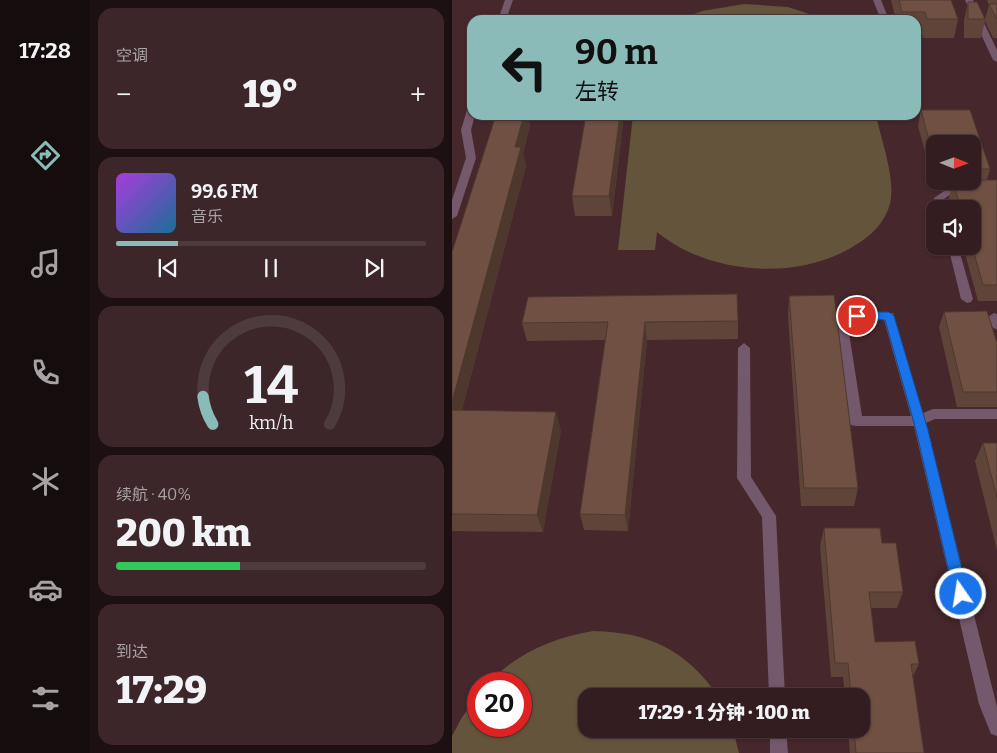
<!DOCTYPE html>
<html lang="zh">
<head>
<meta charset="utf-8">
<style>
  :root { --surface:#341d20; --page:#3c2629; --text:#f1f3f6; --muted:#a9a2a5; --line:#4e3b3e; --accent:#8bbbb9 }
  body { margin:0; font-family:Bitter,"Noto Sans SC",serif; background:var(--page); color:var(--text); height:100vh; display:flex; flex-direction:column; font-size:19px; white-space:nowrap }
  * { box-sizing:border-box; margin:0 }
  p { font-size:16px; color:var(--muted) }
  .icon { flex:none; width:28px; height:28px; fill:none; stroke:currentColor; stroke-width:2; stroke-linecap:round; stroke-linejoin:round }
  .map { position:relative; flex:1; overflow:hidden }
  .sheet { display:flex; flex-direction:column; gap:8px; padding:8px; background:#1d1012; width:362px }
  .sheet>* { flex:none }
  .guide { position:absolute; left:15px; top:15px; width:454px; height:105px; border-radius:15px; box-shadow:0 1px 4px #0004,0 0 0 1px var(--line); background:#8bbbb9; color:#111; overflow:hidden }
  .needle { width:32px; rotate:91deg }
  .buttons { position:absolute; left:474px; top:135px; display:grid; gap:10px }
  .buttons a { display:grid; place-items:center; width:55px; height:55px; border-radius:10px; background:var(--surface); box-shadow:0 1px 4px #0004,0 0 0 1px var(--line); font-size:25px }
  .speed { position:absolute; left:15px; top:672px; display:flex; gap:10px; font-size:25px; font-weight:700; text-align:center }
  .speed>* { display:grid; place-content:center; width:65px; height:65px; border-radius:50%; background:var(--surface); box-shadow:0 1px 4px #0004,0 0 0 1px var(--line); line-height:1 }
  .speed .limit { border:8px solid #d22; background:#fff; color:#111 }
  .pin { position:absolute; display:grid; place-items:center; width:42px; height:42px; color:#fff; margin:-21px; border:2px solid #fff; border-radius:50%; box-shadow:0 1px 5px #0007 }
  .me { position:absolute; width:55px; margin:-28px; rotate:347deg; stroke-linejoin:round; filter:drop-shadow(0 0 4px #0008) }
  .turn { display:flex; align-items:center; gap:18px; height:105px; padding:0 25px; font-size:22px }
  .turn .icon { width:65px; height:65px; stroke-width:2.5 }
  .turn b { display:block; font-size:35px; line-height:42px }
  .big { font-size:38px; font-weight:800; line-height:1.1 }
  .sheet .card { flex:1; display:flex; flex-direction:column; justify-content:center; gap:8px; min-width:0; padding:0 18px; border-radius:15px; background:var(--page) }
  .sheet .dial { align-items:center; gap:0 }
  .dial svg { height:130px; overflow:visible; fill:none; stroke:var(--line); stroke-width:7; stroke-linecap:round; text-anchor:middle }
  .dial text { fill:var(--text); stroke:none }
  .song { display:flex; align-items:center; gap:15px }
  .cover { width:60px; height:60px; border-radius:8px; background:linear-gradient(135deg,hsl(280 70% 55%),hsl(200 70% 35%)) }
  .played { height:5px; border-radius:2px; background:linear-gradient(90deg,var(--accent) 20%,var(--line) 20%) }
  .keys { display:flex; justify-content:space-around; direction:ltr }
  .heat { display:flex; justify-content:space-between; align-items:center; font-size:28px; direction:ltr }
  .charge { height:8px; border-radius:4px; background:linear-gradient(90deg,#34c759 40%,var(--line) 0) }
  .trip { position:absolute; left:126px; top:688px; width:292px; height:50px; border-radius:15px; background:var(--surface); box-shadow:0 1px 4px #0004,0 0 0 1px var(--line); font-weight:800; line-height:50px; text-align:center }
  main { display:flex; flex:1; min-height:0 }
  .menu { display:flex; flex-direction:column; width:90px; justify-content:space-around; align-items:center; background:#150c0d; color:var(--muted) }
  .menu .icon { width:35px; height:35px }
  .menu .selected { color:var(--accent) }
  .menu b { font-size:22px; color:var(--text) }
  .map>svg:first-child { display:block }
</style>
</head>
<body>
<main>
<nav class="menu">
<b>17:28</b>
<svg class="icon selected" aria-label="directions" viewBox="0 0 24 24"><path d="M12 3l9 9-9 9-9-9zM9 14v-3h6M13 9l2 2-2 2"/></svg>
<svg class="icon" aria-label="music" viewBox="0 0 24 24"><path d="M9 18V5l10-2v13"/><circle cx="6" cy="18" r="3"/><circle cx="16" cy="16" r="3"/></svg>
<svg class="icon" aria-label="phone" viewBox="0 0 24 24"><path d="M5 4h4l2 5-3 2q2 4 5 5l2-3 5 2v4C11 20 4 13 5 4z"/></svg>
<svg class="icon" aria-label="climate" viewBox="0 0 24 24"><path d="M12 3v18M4 7l16 10M4 17L20 7"/></svg>
<svg class="icon" aria-label="car" viewBox="0 0 24 24"><path d="M5 17H2v-5l4-1 3-4h7l3 4 3 1v5h-3M9 17h6M6 11h13"/><circle cx="7" cy="17" r="2"/><circle cx="17" cy="17" r="2"/></svg>
<svg class="icon" aria-label="filters" viewBox="0 0 24 24"><path d="M4 7h16M4 17h16"/><circle cx="9" cy="7" r="2"/><circle cx="15" cy="17" r="2"/></svg>
</nav>
<section class="sheet">
<div class="card"><p>空调</p>
<div class="heat"><a>−</a><b class="big">19°</b><a>+</a></div>
</div>
<div class="card">
<div class="song"><i class="cover"></i><div><b>99.6 FM</b><p>音乐</p></div></div>
<div class="played"></div>
<div class="keys"><svg class="icon" aria-label="previous" viewBox="0 0 24 24"><path d="M18 5L8 12l10 7zM5 5v14"/></svg><svg class="icon" aria-label="pause" viewBox="0 0 24 24"><path d="M8 5v14M16 5v14"/></svg><svg class="icon" aria-label="next" viewBox="0 0 24 24"><path d="M6 5l10 7-10 7zM19 5v14"/></svg></div>
</div>
<div class="card dial"><svg viewBox="0 0 100 80">
<path d="M14 69A42 42 0 1 1 86 69"/>
<path d="M14 69A42 42 0 0 1 8 52" stroke="#8bbbb9"/>
<text x="50" y="56" font-size="32" font-weight="700">14</text>
<text x="50" y="72" font-size="11">km/h</text>
</svg></div>
<div class="card"><p>续航 · 40%</p><b class="big">200 km</b><div class="charge"></div></div>
<div class="card"><p>到达</p><b class="big">17:29</b></div>
</section>
<div class="map">
<svg width="545" height="753" viewBox="0 0 545 753">
  <rect width="100%" height="100%" fill="#46272b"/>
  <g fill="#64543b">
    <path d="M292,4L336,7L376,20H226L250,11Z"/>
    <path d="M181,115H424C429,140 444,179 438,204C433,222 420,235 405,244C348,282 257,275 205,232L203,250H166Z"/>
    <path d="M141,631C197,632 234,650 266,696H135V729H281L287,753H0V736L9,719L26,694V726H69V684H36C64,653 101,638 141,631Z"/>
  </g>
  <g fill="none" stroke-linecap="round" stroke-linejoin="round">
    <g fill="#74586c" fill-rule="evenodd">
      <path d="M421,0H429L437,20H429Z"/>
      <path d="M513,0H521L545,50V62L541,60Z"/>
      <path d="M498,187H545V193H500L492,199L495,209H485L482,198Z"/>
      <path d="M496,246H506L521,299L519,302L515,303L509,299Z"/>
      <path d="M389,312L441,313L471,413L481,409H545V419H483L474,423L545,707V736L539,734L527,704L462,426H404L399,425L397,421L383,316ZM395,320H432L459,416H410Z"/>
      <path d="M542,313L545,314V329L541,328L536,317Z"/>
      <path d="M292,343L298,348L299,477L324,516L333,696H317L310,517L285,478L286,348Z"/>
      <path d="M318,729H334L336,753H318Z"/>
    </g>
    <g fill="#74586c" fill-rule="evenodd">
      <path d="M53,0H61L54,20H46Z"/>
      <path d="M20,107V115H23L19,130L24,158L5,216L0,219V200L14,158L9,130L15,110Z"/>
    </g>
  </g>
  <g fill="#5f4539">
    <path d="M439,0H499L506,19L502,38H471L469,31H464V20H444Z"/>
    <path d="M535,0H545V38H541L533,21L529,38H512V20L516,2L533,19L537,5Z"/>
    <path d="M469,110H518L538,169L535,180H545V301H526L511,246H520V209H500L497,198L500,185H498L494,187L493,181H520V144H482V163H476L466,126Z"/>
    <path d="M72,115H76L78,126L71,153L74,166L10,410L109,430L91,532L0,531V252Z"/>
    <path d="M134,115H172L160,216H123L120,196Z"/>
    <path d="M337,296L406,488L402,506H349L336,315Z"/>
    <path d="M492,312L545,343V407H505L487,327Z"/>
    <path d="M286,321V339L195,340L176,531L132,530L128,514L153,340L75,341L70,323Z"/>
    <path d="M531,443H545V551L523,461Z"/>
    <path d="M372,528L430,543L451,592L445,608H419L423,642L467,664L461,676L472,753H398L396,729H410V696H393L391,677H379L368,546Z"/>
  </g>
  <g fill="#4e382e">
    <path d="M72,115H76L78,126L71,153L74,166L5,428L0,415V402L63,147Z"/>
    <path d="M168,115H172L160,216L157,196Z"/>
    <path d="M496,181H499L498,185L494,187Z"/>
    <path d="M193,322L195,340L176,531L173,515Z"/>
    <path d="M104,412L109,430L91,532L85,515Z"/>
  </g>
  <g fill="#6f5042" stroke="#4e382e">
    <path d="M447,0H499L506,19H475L473,12H450Z"/>
    <path d="M516,2H525L533,19H516Z"/>
    <path d="M537,4H545V19Z"/>
    <path d="M152,15H181L180,20H151Z"/>
    <path d="M469,110H518L538,169H520V144H482V147H479Z"/>
    <path d="M44,115H72L63,147H69L0,402V252Z"/>
    <path d="M134,115H168L157,196H120Z"/>
    <path d="M520,180H545V285H531L520,246V209H509L501,182L520,181Z"/>
    <path d="M285,294L286,321L193,322L173,515L128,514L156,322L70,323L76,297Z"/>
    <path d="M382,295L406,488H352L337,296Z"/>
    <path d="M535,311L545,343V392H511L492,312Z"/>
    <path d="M0,410L104,412L85,515L0,514Z"/>
    <path d="M531,443H545V498Z"/>
    <path d="M372,528H428L430,543H444L451,592H417L423,642L463,641L467,664H459L472,753H404L402,729H410V696H399L396,663H383Z"/>
  </g>
  <path fill="#1a73e8" stroke="#114b97" d="M405,312H437L442,316L476,430L516,594L514,599L509,601L504,599L502,594L464,430L433,320L401,318L400,316L401,313Z"/>
</svg>
<div class="buttons">
<a><svg class="needle" viewBox="-14 -14 28 28"><path d="M0-13l5 13h-10z" fill="#e53935"/><path d="M0 13l5-13h-10z" fill="#a9a2a5"/></svg></a>
<a><svg class="icon" aria-label="sound" viewBox="0 0 24 24"><path d="M4 9h4l5-4v14l-5-4H4zM17 9q2 3 0 6"/></svg></a>
</div>
<div class="speed"><div class="limit">20</div></div>
<div class="pin" style="left:405px;top:316px;background:#d93025"><svg class="icon" aria-label="arrive" viewBox="0 0 24 24"><path d="M6 21V4h12l-3 4 3 4H6"/></svg></div>
<svg class="me" style="left:509px;top:594px" viewBox="-20 -20 40 40"><circle r="17" fill="#1a73e8" stroke="#fff" stroke-width="3"/><path d="M0-11L8 9 0 5-8 9z" fill="#fff"/></svg>
<div class="trip">17:29 · 1 分钟 · 100 m</div>
<div class="guide">
<div class="turn"><svg class="icon" aria-label="left" viewBox="0 0 24 24"><path d="M17 20v-9H6M10 6l-5 5 5 5"/></svg><div><b>90 m</b>左转</div></div>
</div>
</div>
</main>
</body>
</html>
